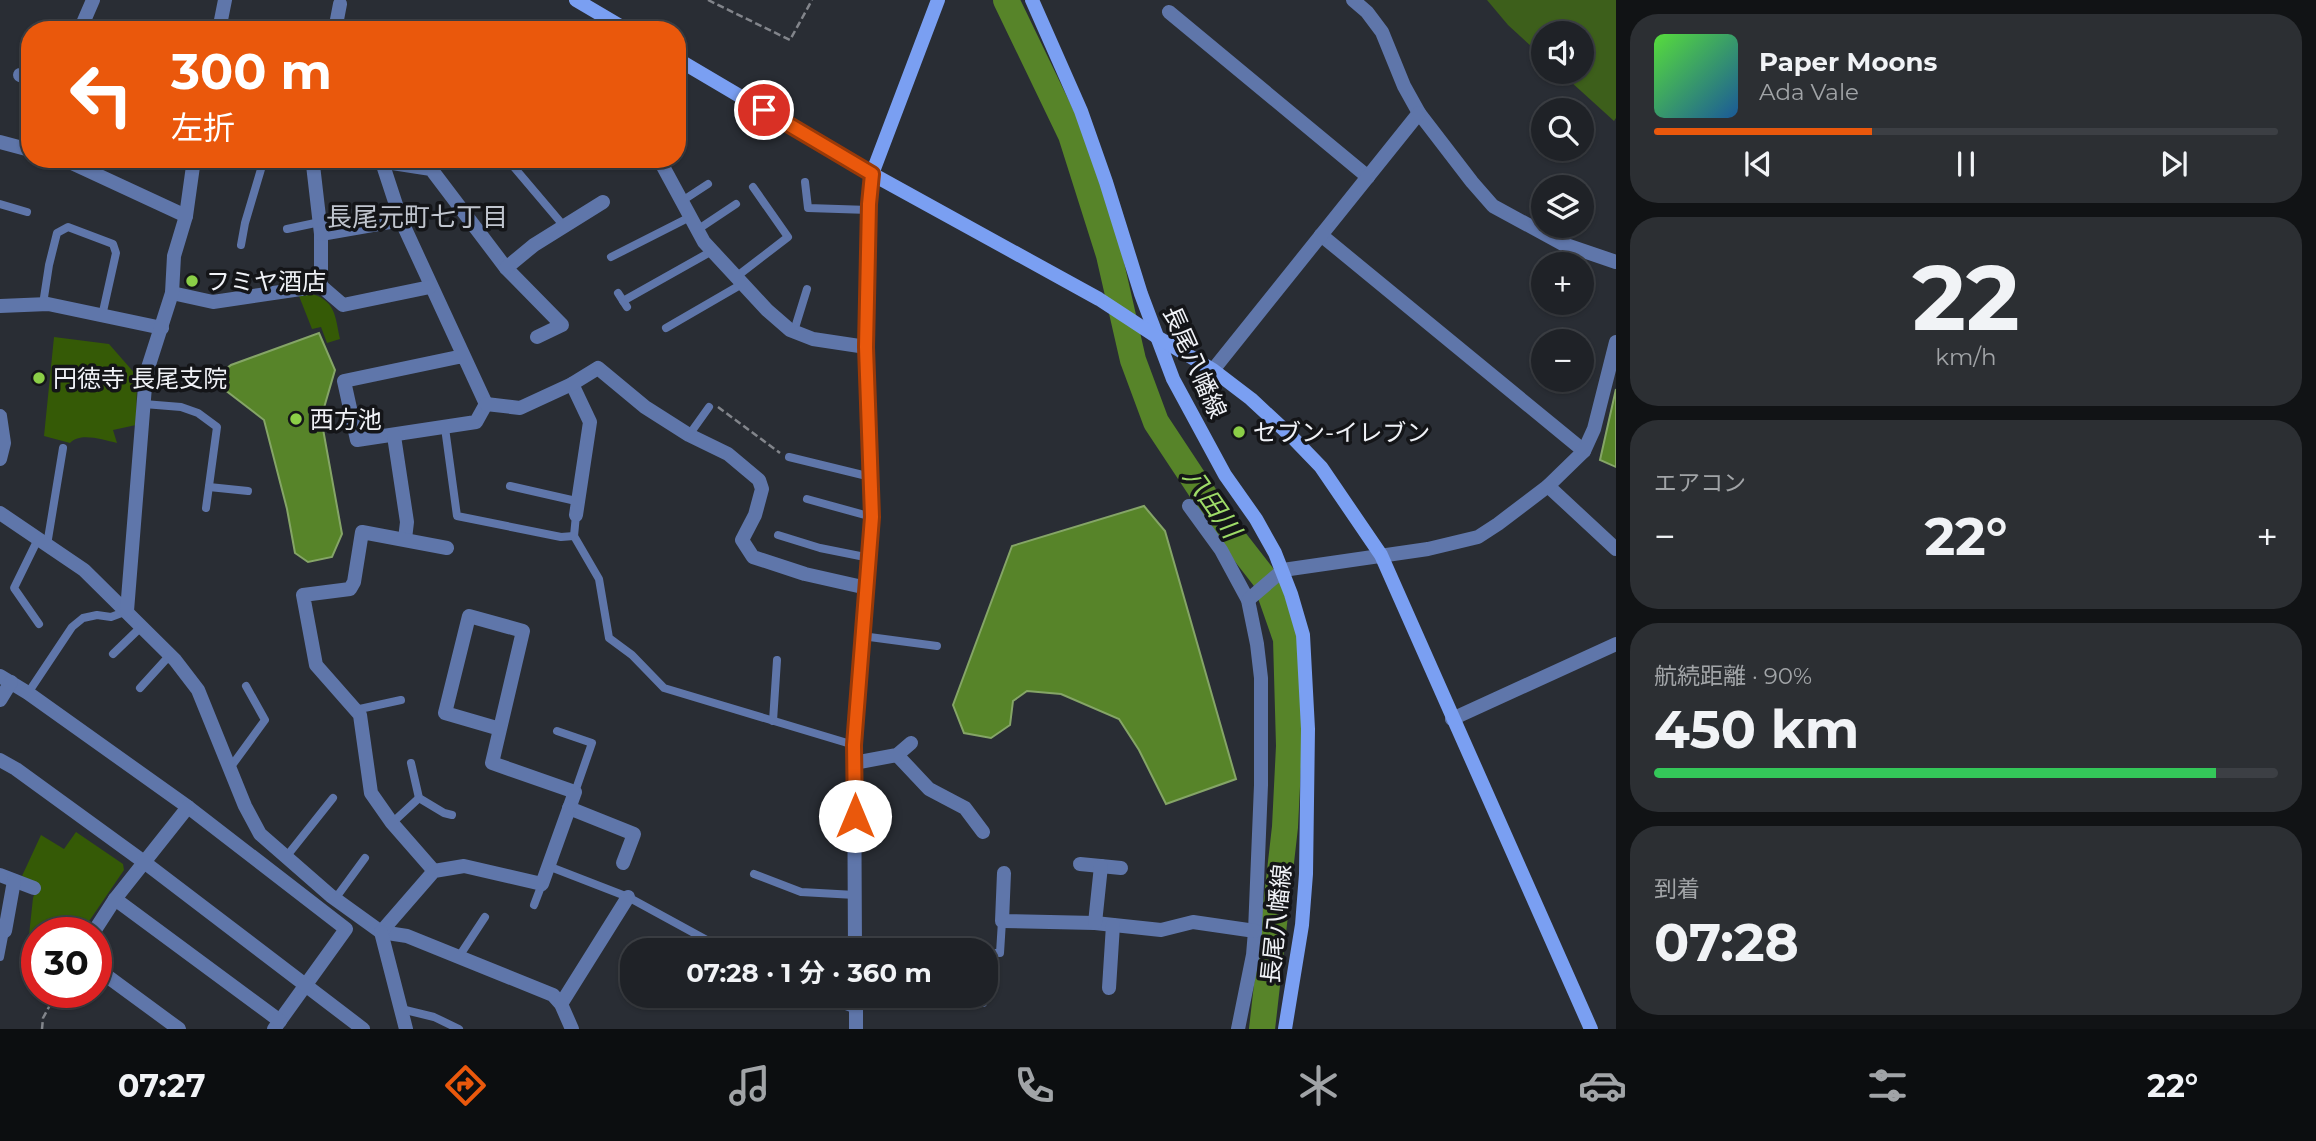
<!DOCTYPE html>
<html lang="ja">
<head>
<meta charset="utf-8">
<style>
  :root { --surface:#1f2227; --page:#2c2f33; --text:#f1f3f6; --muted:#a1a4a7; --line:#3c3f44; --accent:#ea580c }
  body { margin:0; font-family:Montserrat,"Noto Sans JP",sans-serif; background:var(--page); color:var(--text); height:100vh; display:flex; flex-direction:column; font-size:26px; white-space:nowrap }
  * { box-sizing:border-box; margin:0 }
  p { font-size:23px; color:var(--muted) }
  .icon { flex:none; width:38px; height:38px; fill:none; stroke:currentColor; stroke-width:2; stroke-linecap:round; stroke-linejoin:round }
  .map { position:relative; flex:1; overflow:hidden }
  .drawer { display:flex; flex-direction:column; gap:14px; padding:14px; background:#111315; width:700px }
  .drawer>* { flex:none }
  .hud { position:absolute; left:21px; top:21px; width:665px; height:147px; border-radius:28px; box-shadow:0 2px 5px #0004,0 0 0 2px var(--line); background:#ea580c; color:#fff; overflow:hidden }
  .controls { position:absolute; left:1531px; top:21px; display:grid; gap:14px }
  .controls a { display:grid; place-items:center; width:63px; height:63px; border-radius:50%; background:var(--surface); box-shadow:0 2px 5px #0004,0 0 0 2px var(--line); font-size:35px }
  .speed { position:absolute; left:21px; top:917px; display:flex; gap:14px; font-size:35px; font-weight:700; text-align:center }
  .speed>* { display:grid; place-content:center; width:91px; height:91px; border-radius:50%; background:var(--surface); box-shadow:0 2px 5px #0004,0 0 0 2px var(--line); line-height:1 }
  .speed .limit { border:10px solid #d22; background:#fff; color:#111 }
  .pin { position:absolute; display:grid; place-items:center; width:60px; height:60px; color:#fff; margin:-30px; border:4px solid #fff; border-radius:50%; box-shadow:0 2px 7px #0007 }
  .me { position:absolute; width:77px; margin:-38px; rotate:0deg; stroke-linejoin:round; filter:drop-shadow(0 0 5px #0008) }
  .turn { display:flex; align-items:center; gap:24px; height:147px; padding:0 35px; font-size:32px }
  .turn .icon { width:91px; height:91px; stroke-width:2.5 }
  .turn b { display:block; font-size:49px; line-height:60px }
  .big { font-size:52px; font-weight:700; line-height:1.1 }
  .drawer .widget { flex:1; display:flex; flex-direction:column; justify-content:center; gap:10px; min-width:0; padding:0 24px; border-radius:28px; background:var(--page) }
  .drawer .dial { align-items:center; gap:0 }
  .dial b { font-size:91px; line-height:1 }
  .song { display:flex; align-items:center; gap:21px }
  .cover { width:84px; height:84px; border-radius:10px; background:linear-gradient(135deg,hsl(110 70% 55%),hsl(210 70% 35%)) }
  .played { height:7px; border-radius:4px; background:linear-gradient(90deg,var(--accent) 35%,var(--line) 35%) }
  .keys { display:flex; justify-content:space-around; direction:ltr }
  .heat { display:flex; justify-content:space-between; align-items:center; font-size:38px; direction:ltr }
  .charge { height:10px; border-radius:5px; background:linear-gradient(90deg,#34c759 90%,var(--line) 0) }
  .trip { position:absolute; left:620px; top:938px; width:378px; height:70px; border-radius:28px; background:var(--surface); box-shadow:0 2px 5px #0004,0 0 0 2px var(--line); font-weight:700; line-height:70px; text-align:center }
  .dock { display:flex; height:112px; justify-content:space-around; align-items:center; background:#0c0e10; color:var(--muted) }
  .dock .icon { width:49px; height:49px }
  .dock .active { color:var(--accent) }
  .dock b { font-size:32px; color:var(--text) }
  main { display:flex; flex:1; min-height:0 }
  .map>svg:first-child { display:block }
</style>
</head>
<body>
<main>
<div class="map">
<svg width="1616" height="1029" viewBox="0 0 1616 1029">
  <rect width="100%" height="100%" fill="#292d34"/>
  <g fill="#355a06">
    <path d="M309,293C336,300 335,316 340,339L327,343L321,327L312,329L299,296Z"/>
    <path d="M54,337L109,344L137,376L136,425L113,430L117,443C102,440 81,432 70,443L44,436Z"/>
    <path d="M76,832L123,864L124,870L81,933H37V981L31,978L33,970L26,963L33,898L38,883L22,876L41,835L64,849Z"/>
  </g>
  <path fill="#3d5f1b" d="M1487,0H1616V118L1614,121L1560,72H1582V33H1544L1543,57L1508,25Z"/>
  <g fill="#578429" stroke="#85a567" stroke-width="2">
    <path d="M319,333L335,370L321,418L342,534L332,557L308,562L295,553L287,509L264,420L212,380L231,365Z"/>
    <path d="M1616,389V467L1600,460Z"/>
    <path d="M1144,506L1165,531L1236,779L1166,804L1139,750L1119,719L1061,694L1027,691L1013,701L1010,725L991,738L964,733L953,705L1012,546Z"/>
  </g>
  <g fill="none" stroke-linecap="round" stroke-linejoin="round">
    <path stroke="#578429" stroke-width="26" d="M1006,0L1071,135L1109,255L1133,360L1156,422L1230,534L1265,579L1286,639L1289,746L1285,827L1262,1029"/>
    <g stroke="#82858b" stroke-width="2.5" stroke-dasharray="7 3.5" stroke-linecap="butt">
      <path d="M708,0L790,40L812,0"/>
      <path d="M718,407L780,453"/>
      <path d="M42,1029L43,1018L57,992"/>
    </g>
    <g stroke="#5f76aa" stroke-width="8">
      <path d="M507,159L563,225"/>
      <path d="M805,182L808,208L869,210"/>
      <path d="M682,201L708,184"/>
      <path d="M0,204L27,212"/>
      <path d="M287,229L320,222"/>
      <path d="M697,230L736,204"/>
      <path d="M241,245L245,223L264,159"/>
      <path d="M611,257L690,217"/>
      <path d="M736,277L788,237L753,187"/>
      <path d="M618,293L627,307"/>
      <path d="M623,301L712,251"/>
      <path d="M43,304L49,265L57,233L68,227L113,244L116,253L102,316"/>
      <path d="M666,328L742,284"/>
      <path d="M794,331L807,289"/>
      <path d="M144,404L181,407L198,413L217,427L206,508"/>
      <path d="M445,428L457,516L561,537L574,536"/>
      <path d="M689,435L709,407"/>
      <path d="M789,457L871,477"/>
      <path d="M510,486L576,501"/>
      <path d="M209,487L248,491"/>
      <path d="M807,499L872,517"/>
      <path d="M576,515L574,536L599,579L609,638L632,655L664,688L854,745"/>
      <path d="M778,535L820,548L870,558"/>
      <path d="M38,539L14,588L39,624"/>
      <path d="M47,545L63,448"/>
      <path d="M862,636L937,646"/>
      <path d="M113,654L142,626"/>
      <path d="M140,688L170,655"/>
      <path d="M28,693L72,627L83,618L97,615L111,617L127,611"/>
      <path d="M355,710L401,700"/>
      <path d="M773,721L777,660"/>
      <path d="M557,731L592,743L575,792"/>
      <path d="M411,763L419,798L444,813L452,815"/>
      <path d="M230,768L265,720L246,686"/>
      <path d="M392,823L419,798"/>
      <path d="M286,857L333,798"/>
      <path d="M548,866L628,897L725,950"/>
      <path d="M754,874L801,892L855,895"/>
      <path d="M335,899L365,858"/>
      <path d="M534,905L542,884"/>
      <path d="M985,953H1000L1002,921"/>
      <path d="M0,957L5,931"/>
      <path d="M458,958L485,917"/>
      <path d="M820,996L856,1010"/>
      <path d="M983,996V1003"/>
      <path d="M401,1009L434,1017L459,1029"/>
    </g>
    <g stroke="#5f76aa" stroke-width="14">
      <path d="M1353,0L1367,12L1382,32L1404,86L1419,113L1472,182L1493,206L1563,244L1616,262"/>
      <path d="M1169,12L1368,177"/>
      <path d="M80,30L93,0"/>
      <path d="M219,30L225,0"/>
      <path d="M335,30L340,4"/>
      <path d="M20,75L30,79"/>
      <path d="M0,142L30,150"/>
      <path d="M63,159L186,216"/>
      <path d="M318,159L313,165L321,234V286"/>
      <path d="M381,159L401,220L486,404L476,422L357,440L344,381L463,356"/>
      <path d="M659,159L704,242L767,310L790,330L813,339L866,347"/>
      <path d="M373,160L431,169L506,268L562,325L537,337"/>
      <path d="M321,234L401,220"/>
      <path d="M1321,235L1584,451"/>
      <path d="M506,268L534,245L603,202"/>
      <path d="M172,293L213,302L321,286L343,305L430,287"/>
      <path d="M0,306L48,304L162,328"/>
      <path d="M1213,370L1419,113"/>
      <path d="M572,384L590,422L576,515"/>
      <path d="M486,404L520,408L572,384L598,368L645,407L689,435L728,454L759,480L762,489L755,515L742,540L753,557L805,574L867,588"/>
      <path d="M0,416L4,443L0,459"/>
      <path d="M394,436L407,522L405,539"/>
      <path d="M1548,486L1616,549"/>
      <path d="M1189,506L1221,550L1248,600L1257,644L1261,678V785L1255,931L1253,955L1238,1029"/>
      <path d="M0,513L84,570L175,660L198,690L245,806L260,834L331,896L381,932L407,936L553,995L561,1004L572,1029"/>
      <path d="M1248,600L1283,570L1428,549L1478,537L1498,524L1548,486L1584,451L1594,429L1616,342"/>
      <path d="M127,611L146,374L172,293L174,256L186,216L194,159"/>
      <path d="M0,676L28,693L188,807L346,929L274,1029"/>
      <path d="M0,700L11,682"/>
      <path d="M1452,719L1616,644"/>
      <path d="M897,755L929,789L965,808L983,832"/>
      <path d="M0,760L16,769L144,862L363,1029"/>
      <path d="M854,763L897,755L911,743"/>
      <path d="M569,808L634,834L623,863"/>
      <path d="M1080,864L1121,868"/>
      <path d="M434,871L392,823L371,793L360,715L316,665L303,595L350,589L354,582L362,532L447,548"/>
      <path d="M1004,873L1002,921L1095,923L1161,930L1193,922L1255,931"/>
      <path d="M0,875L34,888"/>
      <path d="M115,899L280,1021"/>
      <path d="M1095,923L1101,866"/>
      <path d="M0,930L5,931L14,881"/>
      <path d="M381,932L434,871L464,866L542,884L575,792L492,763L523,631L469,616L445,713L500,729"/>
      <path d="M381,932L406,1029"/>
      <path d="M93,933L115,899L188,807"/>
      <path d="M855,950L854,745L872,517L866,347L869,204L872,174"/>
      <path d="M96,968L179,1029"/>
      <path d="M1109,988L1113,925"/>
      <path d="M856,996V1029"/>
      <path d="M561,1004L628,897"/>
    </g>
    <g stroke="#7a9ff2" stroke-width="14">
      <path d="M576,0L627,30"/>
      <path d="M1032,0L1081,111L1106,182L1141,294L1173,379L1225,475L1256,519L1275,553L1291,594L1303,635L1308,729L1306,874L1302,925L1285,1029"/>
      <path d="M677,59L872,174L1099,299L1157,337L1213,370L1251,399L1293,438L1321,467L1381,555L1591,1029"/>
      <path d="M872,174L938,0"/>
    </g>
  </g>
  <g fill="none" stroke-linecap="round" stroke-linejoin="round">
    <defs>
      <path id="route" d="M764,110L872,174L869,204L866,347L872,517L854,745L855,816"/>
    </defs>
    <use href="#route" stroke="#983908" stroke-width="18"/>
    <use href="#route" stroke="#ea580c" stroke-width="12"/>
  </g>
  <g fill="#8bce47" stroke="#141518" stroke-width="2.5">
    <circle cx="192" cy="281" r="7"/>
    <circle cx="39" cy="378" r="7"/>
    <circle cx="296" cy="419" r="7"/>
    <circle cx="1239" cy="432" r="7"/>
  </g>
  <g text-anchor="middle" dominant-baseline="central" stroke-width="7" stroke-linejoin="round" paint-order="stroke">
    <g font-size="24" fill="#f0f2f7" stroke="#141518" text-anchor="start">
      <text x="206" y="281">フミヤ酒店</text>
      <text x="53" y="378">円徳寺 長尾支院</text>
      <text x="310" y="419">西方池</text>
      <text x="1253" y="432">セブン-イレブン</text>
    </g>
    <g font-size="24" fill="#f0f2f7" stroke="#141518">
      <text transform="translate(1195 362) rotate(66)">長尾八幡線</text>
      <text transform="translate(1276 924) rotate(-84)">長尾八幡線</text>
    </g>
    <g font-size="26" fill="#c0c5ce" stroke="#141518">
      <text x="417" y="217">長尾元町七丁目</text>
    </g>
    <g font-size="26" font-style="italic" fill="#9edb68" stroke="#141518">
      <text transform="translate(1212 503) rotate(55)">八田川</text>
    </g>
  </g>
</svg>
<div class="controls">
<a><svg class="icon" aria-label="sound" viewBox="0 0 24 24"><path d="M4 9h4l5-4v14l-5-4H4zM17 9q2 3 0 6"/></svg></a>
<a><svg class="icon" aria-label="search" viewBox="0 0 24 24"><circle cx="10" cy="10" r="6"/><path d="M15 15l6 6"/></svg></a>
<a><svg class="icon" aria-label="layers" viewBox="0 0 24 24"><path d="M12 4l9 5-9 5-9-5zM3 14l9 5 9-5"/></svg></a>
<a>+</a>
<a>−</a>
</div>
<div class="speed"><div class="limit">30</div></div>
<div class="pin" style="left:764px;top:110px;background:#d93025"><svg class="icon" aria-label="arrive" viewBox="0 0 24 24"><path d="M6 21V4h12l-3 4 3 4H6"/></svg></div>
<svg class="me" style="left:855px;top:816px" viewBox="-20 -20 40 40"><circle r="19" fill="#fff"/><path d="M0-13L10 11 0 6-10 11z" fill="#ea580c"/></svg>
<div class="trip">07:28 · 1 分 · 360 m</div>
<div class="hud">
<div class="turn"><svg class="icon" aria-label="left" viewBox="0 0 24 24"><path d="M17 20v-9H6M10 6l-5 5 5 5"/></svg><div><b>300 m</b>左折</div></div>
</div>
</div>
<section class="drawer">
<div class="widget">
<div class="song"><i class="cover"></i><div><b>Paper Moons</b><p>Ada Vale</p></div></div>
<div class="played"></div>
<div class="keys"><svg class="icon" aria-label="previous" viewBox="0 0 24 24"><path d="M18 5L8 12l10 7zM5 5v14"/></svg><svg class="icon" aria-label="pause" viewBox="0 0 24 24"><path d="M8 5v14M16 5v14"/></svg><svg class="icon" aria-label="next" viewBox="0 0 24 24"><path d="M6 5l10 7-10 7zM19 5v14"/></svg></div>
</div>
<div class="widget dial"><b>22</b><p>km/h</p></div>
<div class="widget"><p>エアコン</p>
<div class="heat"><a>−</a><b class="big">22°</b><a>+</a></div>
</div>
<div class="widget"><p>航続距離 · 90%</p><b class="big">450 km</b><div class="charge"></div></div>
<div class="widget"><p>到着</p><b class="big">07:28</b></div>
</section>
</main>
<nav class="dock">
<b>07:27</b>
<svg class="icon active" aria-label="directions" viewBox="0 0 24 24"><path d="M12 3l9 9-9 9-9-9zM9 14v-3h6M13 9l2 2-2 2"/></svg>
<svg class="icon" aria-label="music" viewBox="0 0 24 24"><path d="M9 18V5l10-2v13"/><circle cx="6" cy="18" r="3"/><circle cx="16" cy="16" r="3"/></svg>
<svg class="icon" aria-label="phone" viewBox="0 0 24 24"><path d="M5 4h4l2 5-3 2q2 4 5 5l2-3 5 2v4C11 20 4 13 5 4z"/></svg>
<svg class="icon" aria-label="climate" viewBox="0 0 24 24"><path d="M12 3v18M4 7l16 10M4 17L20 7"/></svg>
<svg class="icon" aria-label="car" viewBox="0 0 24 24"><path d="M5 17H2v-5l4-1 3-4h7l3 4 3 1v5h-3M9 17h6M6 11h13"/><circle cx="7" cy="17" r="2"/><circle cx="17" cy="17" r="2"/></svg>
<svg class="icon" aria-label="filters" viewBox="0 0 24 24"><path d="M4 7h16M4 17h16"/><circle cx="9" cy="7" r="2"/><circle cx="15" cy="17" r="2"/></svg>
<b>22°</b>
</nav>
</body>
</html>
